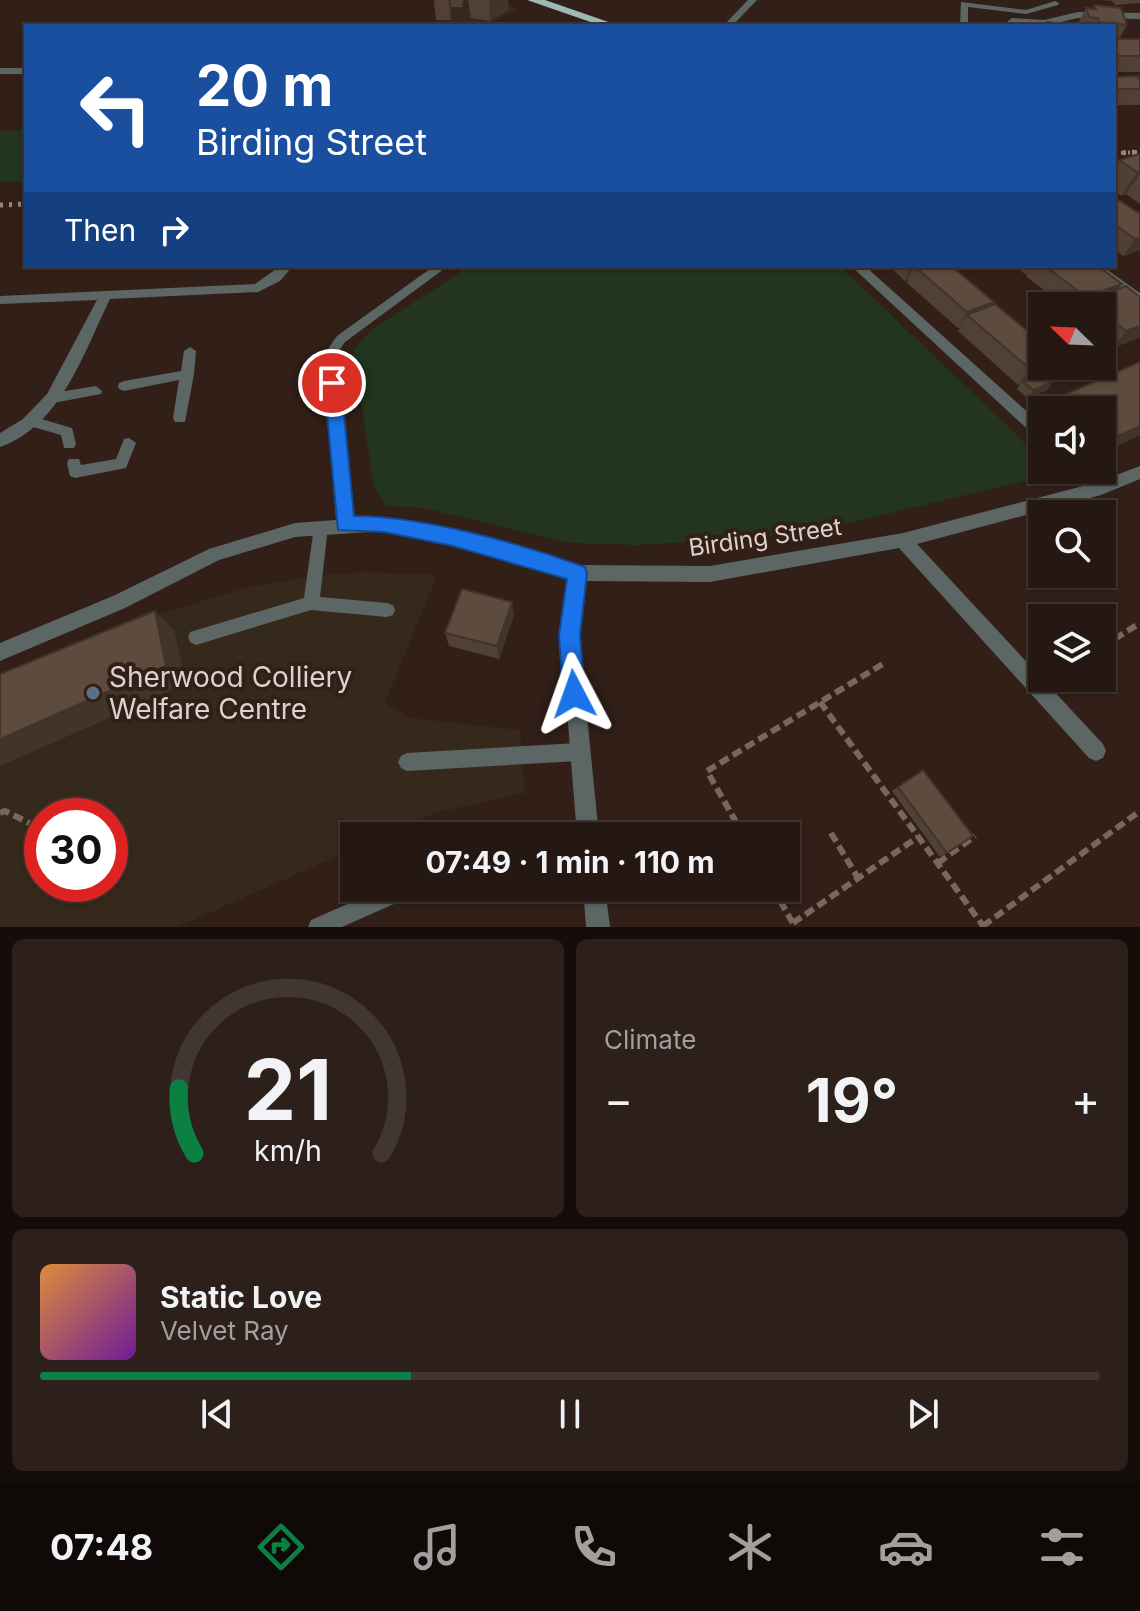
<!DOCTYPE html>
<html lang="en">
<head>
<meta charset="utf-8">
<style>
  :root { --surface:#251712; --page:#2d201b; --text:#f1f3f6; --muted:#a39f9f; --line:#423632; --accent:#0b8043 }
  body { margin:0; font-family:Inter,sans-serif; background:var(--page); color:var(--text); height:100vh; display:flex; flex-direction:column; font-size:30px; white-space:nowrap }
  * { box-sizing:border-box; margin:0 }
  p { font-size:26px; color:var(--muted) }
  .icon { flex:none; width:44px; height:44px; fill:none; stroke:currentColor; stroke-width:2; stroke-linecap:round; stroke-linejoin:round }
  .map { position:relative; height:927px; overflow:hidden }
  .panel { display:flex; flex-direction:column; gap:12px; padding:12px; background:#140d0a; flex:1 }
  .panel>* { flex:none }
  .guide { position:absolute; left:24px; top:24px; width:1092px; height:244px; border-radius:0px; box-shadow:0 2px 6px #0004,0 0 0 2px var(--line); background:#1a4fa0; color:#fff; overflow:hidden }
  .needle { width:52px; rotate:293deg }
  .controls { position:absolute; left:1028px; top:292px; display:grid; gap:16px }
  .controls a { display:grid; place-items:center; width:88px; height:88px; border-radius:0px; background:var(--surface); box-shadow:0 2px 6px #0004,0 0 0 2px var(--line); font-size:40px }
  .speed { position:absolute; left:24px; top:798px; display:flex; gap:16px; font-size:40px; font-weight:700; text-align:center }
  .speed>* { display:grid; place-content:center; width:104px; height:104px; border-radius:50%; background:var(--surface); box-shadow:0 2px 6px #0004,0 0 0 2px var(--line); line-height:1 }
  .speed .limit { border:12px solid #d22; background:#fff; color:#111 }
  .pin { position:absolute; display:grid; place-items:center; width:68px; height:68px; color:#fff; margin:-34px; border:4px solid #fff; border-radius:50%; box-shadow:0 2px 8px #0007 }
  .me { position:absolute; width:88px; margin:-44px; rotate:356deg; stroke-linejoin:round; filter:drop-shadow(0 0 6px #0008) }
  .turn { display:flex; align-items:center; gap:28px; height:168px; padding:0 40px; font-size:36px }
  .turn .icon { width:104px; height:104px; stroke-width:2.5 }
  .turn b { display:block; font-size:56px; line-height:68px }
  .then { display:flex; align-items:center; height:76px; padding:0 40px; background:#0003; gap:16px; font-size:30px }
  .big { font-size:60px; font-weight:700; line-height:1.1 }
  .panel .widget { flex:1; display:flex; flex-direction:column; justify-content:center; gap:12px; min-width:0; padding:0 28px; border-radius:12px; background:var(--page) }
  .panel .dial { align-items:center; gap:0 }
  .dial svg { height:208px; overflow:visible; fill:none; stroke:var(--line); stroke-width:7; stroke-linecap:round; text-anchor:middle }
  .dial text { fill:var(--text); stroke:none }
  .song { display:flex; align-items:center; gap:24px }
  .cover { width:96px; height:96px; border-radius:12px; background:linear-gradient(135deg,hsl(30 70% 55%),hsl(280 70% 35%)) }
  .played { height:8px; border-radius:4px; background:linear-gradient(90deg,var(--accent) 35%,var(--line) 35%) }
  .keys { display:flex; justify-content:space-around; direction:ltr }
  .heat { display:flex; justify-content:space-between; align-items:center; font-size:44px; direction:ltr }
  .panel .tiles { flex:1; display:grid; gap:12px; grid-template-columns:1fr 1fr }
  .widget:last-child { grid-column:span 2 }
  .trip { position:absolute; left:340px; top:822px; width:460px; height:80px; border-radius:0px; background:var(--surface); box-shadow:0 2px 6px #0004,0 0 0 2px var(--line); font-weight:700; line-height:80px; text-align:center }
  .dock { display:flex; height:128px; justify-content:space-around; align-items:center; background:#0f0907; color:var(--muted) }
  .dock .icon { width:56px; height:56px }
  .dock .active { color:var(--accent) }
  .dock b { font-size:36px; color:var(--text) }
  .map>svg:first-child { display:block }
</style>
</head>
<body>
<div class="map">
<svg width="1140" height="927" viewBox="0 0 1140 927">
  <rect width="100%" height="100%" fill="#311f18"/>
  <g fill="#35291b" fill-rule="evenodd">
    <path d="M438,0H485L519,8L486,26H467V23L436,22Z"/>
    <path d="M364,572L437,575L385,703L411,718L520,730L525,793L434,813L383,836H354V849L177,927H0V677L149,617L249,587L314,576ZM42,816H110V884H42Z"/>
  </g>
  <g fill="#23351e">
    <path d="M26,130V181L0,182V131Z"/>
    <path d="M464,266H840L1042,459V470L1056,473L854,522L772,537L638,545L570,543L423,508L386,506L374,488L353,350L372,330L459,273Z"/>
  </g>
  <g fill="none" stroke-linecap="round" stroke-linejoin="round">
    <g stroke="#776760" stroke-width="6" stroke-dasharray="10 5" stroke-linecap="butt">
      <path d="M1102,647L1140,623"/>
      <path d="M820,702L984,927"/>
      <path d="M0,813L5,811L35,826"/>
      <path d="M831,833L858,878"/>
      <path d="M744,836L707,771L886,662"/>
      <path d="M938,863L975,836"/>
      <path d="M773,888L795,927"/>
      <path d="M793,923L918,837"/>
      <path d="M983,926L1140,811"/>
    </g>
    <g fill="#5c6765" fill-rule="evenodd">
      <path d="M1055,1L1059,3L1058,5L1026,14L968,7V26H960L961,2L1026,10Z"/>
      <path d="M434,266H448L345,342L334,358H326L324,355L337,336Z"/>
      <path d="M190,347L196,351L194,374L185,422H175L173,418L179,380L124,391L119,389L118,386L119,383L124,381L181,371L184,351Z"/>
      <path d="M96,386L102,391L101,394L53,403L46,398L53,393Z"/>
      <path d="M31,416L72,428L76,444L74,448H64L61,435L26,425L24,421L26,417Z"/>
      <path d="M129,438L136,443L126,468L75,478L70,476L67,463L69,459H79L81,465L116,459L124,439Z"/>
      <path d="M321,521L326,523L328,527L320,597L387,603L393,605L395,610L393,615L387,617L311,610L196,645L190,642L188,637L190,632L304,598L314,527L316,523Z"/>
      <path d="M578,743L584,746L587,752L584,758L578,761L407,771L401,768L398,762L401,756L407,753Z"/>
      <path d="M384,888H417L414,895L342,927H308L311,920Z"/>
    </g>
    <g fill="#5c6765" fill-rule="evenodd">
      <path d="M748,0H757L732,26H723Z"/>
      <path d="M1078,12L1140,13V19L1078,18L1044,26H1008V21L1012,18L1044,20Z"/>
      <rect x="0" y="68" width="26" height="6"/>
      <path d="M280,266H293L280,281L258,292L110,299C84,352 61,426 0,447V433L23,419L47,394L97,300L0,304V296L255,284Z"/>
      <path d="M851,266H865L1042,425V440L1037,438Z"/>
      <path d="M1087,266H1102L1140,293V304Z"/>
      <path d="M330,350L337,355L353,519L384,517L453,530L577,565L710,566L903,533L1087,485L1074,470H1093L1103,480L1140,466V479L1101,495L917,544L1103,744L1106,751L1103,758L1096,761L1089,758L899,548L710,582L585,581L579,635L599,836H577L561,635L568,578L453,544L384,531L295,537L219,560L125,608L0,661V643L113,596L209,549L295,523L336,520L323,355Z"/>
      <path d="M583,888H605L610,927H586Z"/>
    </g>
    <path fill="#9eb8b4" fill-rule="evenodd" d="M527,0H545L620,26H602Z"/>
    <path stroke="#968781" stroke-width="4" stroke-dasharray="2 5" stroke-linecap="butt" d="M1114,153L1140,152"/>
    <g stroke="#968781" stroke-width="5" stroke-dasharray="3 6" stroke-linecap="butt">
      <path d="M1114,153L1140,152"/>
      <path d="M0,205L26,204"/>
    </g>
  </g>
  <g fill="#504035">
    <path d="M434,0H463L462,7H451V20H436Z"/>
    <path d="M468,0H508L509,10L490,21L471,18Z"/>
    <path d="M1100,0H1140V3L1115,5L1112,1Z"/>
    <path d="M1094,5L1127,25L1119,39H1140V72H1114V26H1079L1078,23L1086,8H1093Z"/>
    <path d="M1138,76H1140V105H1114V77H1137Z"/>
    <path d="M1140,154V204L1126,194L1121,196L1114,191V167L1119,160Z"/>
    <path d="M1114,200L1140,250L1123,256L1114,249Z"/>
    <path d="M889,266H951L991,305L1047,373L1045,374L1053,382L1047,390L1027,398L1017,389L1020,384L1018,385L958,331L960,328H958L907,283L908,280L905,281Z"/>
    <path d="M1014,266H1098L1118,289L1140,297V337L1113,348L1102,339V306H1064L1026,276L1027,274H1025Z"/>
    <path d="M1140,362V435L1102,453V410H1051L1062,396Z"/>
    <path d="M514,615L499,659L449,646L445,633Z"/>
    <path d="M923,770L947,853L940,857L892,791Z"/>
  </g>
  <g fill="#41342b">
    <path d="M448,0H451V20Z"/>
    <path d="M489,0H508L509,10L490,21Z"/>
    <path d="M1140,171V174L1126,194L1121,196L1137,172Z"/>
    <path d="M1140,237V250L1123,256L1135,239Z"/>
    <path d="M911,266H932H914L908,280L905,281Z"/>
    <path d="M1122,284L1110,300H1087L1083,306H1080L1086,297Z"/>
    <path d="M994,302L984,318L967,315L958,328L967,312Z"/>
    <path d="M1140,326V337L1113,348L1126,331Z"/>
    <path d="M1042,364V366H1052L1047,373L1025,382L1023,381L1018,385L1030,369Z"/>
    <path d="M1053,382L1047,390L1027,398L1033,390Z"/>
    <path d="M1140,426V435L1102,453V449L1112,439Z"/>
    <path d="M512,602L514,615L499,659L497,646Z"/>
    <path d="M155,611L174,630L186,684L0,766V739Z"/>
  </g>
  <g fill="#5d4b3e" stroke="#41342b" stroke-width="2">
    <path d="M1094,5L1121,8L1127,25L1099,22L1098,18L1089,17L1086,8L1096,9Z"/>
    <path d="M1047,22L1069,25L1070,26H1048Z"/>
    <path d="M1114,39H1140V56H1117L1114,54Z"/>
    <path d="M1137,76L1140,80V89H1114V77Z"/>
    <path d="M1140,154V171L1137,172L1119,160Z"/>
    <path d="M1117,199L1140,214V237L1135,239L1114,224V200Z"/>
    <path d="M914,266H951L994,302L967,312Z"/>
    <path d="M1045,266H1098L1122,284L1086,297Z"/>
    <path d="M1126,286L1140,297V326L1126,331L1102,312V306H1094L1087,300Z"/>
    <path d="M995,304L1042,343V364L1030,369L967,315Z"/>
    <path d="M1140,362V426L1112,439L1102,431V410H1078L1062,396Z"/>
    <path d="M1043,373L1053,382L1033,390L1023,381Z"/>
    <path d="M462,589L512,602L497,646L445,633Z"/>
    <path d="M155,611L166,666L0,739V674Z"/>
    <path d="M923,770L973,836L947,853L898,787Z"/>
  </g>
  <path fill="#1a73e8" stroke="#114b97" stroke-width="2" d="M332,377L341,383L354,516C422,516 519,543 585,567L587,573L580,635L585,694L582,701L574,705L566,701L563,694L559,635L567,579L453,546L384,532L338,530L324,383Z"/>
  <circle fill="#5c6f8a" stroke="#311f18" stroke-width="3" cx="93" cy="693" r="8"/>
  <g text-anchor="middle" dominant-baseline="central" stroke-width="8" stroke-linejoin="round" paint-order="stroke">
    <g font-size="24" fill="#ded1cc" stroke="#311f18">
      <text transform="translate(765 537) rotate(-8)">Birding Street</text>
    </g>
    <g font-size="28" fill="#ded1cc" stroke="#311f18" text-anchor="start">
      <text x="109" y="677">Sherwood Colliery<tspan x="109" dy="32">Welfare Centre</tspan></text>
    </g>
  </g>
</svg>
<div class="controls">
<a><svg class="needle" viewBox="-14 -14 28 28"><path d="M0-13l5 13h-10z" fill="#e53935"/><path d="M0 13l5-13h-10z" fill="#a39f9f"/></svg></a>
<a><svg class="icon" aria-label="sound" viewBox="0 0 24 24"><path d="M4 9h4l5-4v14l-5-4H4zM17 9q2 3 0 6"/></svg></a>
<a><svg class="icon" aria-label="search" viewBox="0 0 24 24"><circle cx="10" cy="10" r="6"/><path d="M15 15l6 6"/></svg></a>
<a><svg class="icon" aria-label="layers" viewBox="0 0 24 24"><path d="M12 4l9 5-9 5-9-5zM3 14l9 5 9-5"/></svg></a>
</div>
<div class="speed"><div class="limit">30</div></div>
<div class="pin" style="left:332px;top:383px;background:#d93025"><svg class="icon" aria-label="arrive" viewBox="0 0 24 24"><path d="M6 21V4h12l-3 4 3 4H6"/></svg></div>
<svg class="me" style="left:574px;top:694px" viewBox="-20 -20 40 40"><path d="M0-17L14 15 0 8-14 15z" fill="#1a73e8" stroke="#fff" stroke-width="4"/></svg>
<div class="trip">07:49 · 1 min · 110 m</div>
<div class="guide">
<div class="turn"><svg class="icon" aria-label="left" viewBox="0 0 24 24"><path d="M17 20v-9H6M10 6l-5 5 5 5"/></svg><div><b>20 m</b>Birding Street</div></div>
<div class="then">Then<svg class="icon" aria-label="right" viewBox="0 0 24 24"><path d="M7 20v-9h11M14 6l5 5-5 5"/></svg></div>
</div>
</div>
<section class="panel">
<div class="tiles">
<div class="widget dial"><svg viewBox="0 0 100 80">
<path d="M14 69A42 42 0 1 1 86 69"/>
<path d="M14 69A42 42 0 0 1 8 44" stroke="#0b8043"/>
<text x="50" y="56" font-size="32" font-weight="700">21</text>
<text x="50" y="72" font-size="11">km/h</text>
</svg></div>
<div class="widget"><p>Climate</p>
<div class="heat"><a>−</a><b class="big">19°</b><a>+</a></div>
</div>
<div class="widget">
<div class="song"><i class="cover"></i><div><b>Static Love</b><p>Velvet Ray</p></div></div>
<div class="played"></div>
<div class="keys"><svg class="icon" aria-label="previous" viewBox="0 0 24 24"><path d="M18 5L8 12l10 7zM5 5v14"/></svg><svg class="icon" aria-label="pause" viewBox="0 0 24 24"><path d="M8 5v14M16 5v14"/></svg><svg class="icon" aria-label="next" viewBox="0 0 24 24"><path d="M6 5l10 7-10 7zM19 5v14"/></svg></div>
</div>
</div>
</section>
<nav class="dock">
<b>07:48</b>
<svg class="icon active" aria-label="directions" viewBox="0 0 24 24"><path d="M12 3l9 9-9 9-9-9zM9 14v-3h6M13 9l2 2-2 2"/></svg>
<svg class="icon" aria-label="music" viewBox="0 0 24 24"><path d="M9 18V5l10-2v13"/><circle cx="6" cy="18" r="3"/><circle cx="16" cy="16" r="3"/></svg>
<svg class="icon" aria-label="phone" viewBox="0 0 24 24"><path d="M5 4h4l2 5-3 2q2 4 5 5l2-3 5 2v4C11 20 4 13 5 4z"/></svg>
<svg class="icon" aria-label="climate" viewBox="0 0 24 24"><path d="M12 3v18M4 7l16 10M4 17L20 7"/></svg>
<svg class="icon" aria-label="car" viewBox="0 0 24 24"><path d="M5 17H2v-5l4-1 3-4h7l3 4 3 1v5h-3M9 17h6M6 11h13"/><circle cx="7" cy="17" r="2"/><circle cx="17" cy="17" r="2"/></svg>
<svg class="icon" aria-label="filters" viewBox="0 0 24 24"><path d="M4 7h16M4 17h16"/><circle cx="9" cy="7" r="2"/><circle cx="15" cy="17" r="2"/></svg>
</nav>
</body>
</html>
